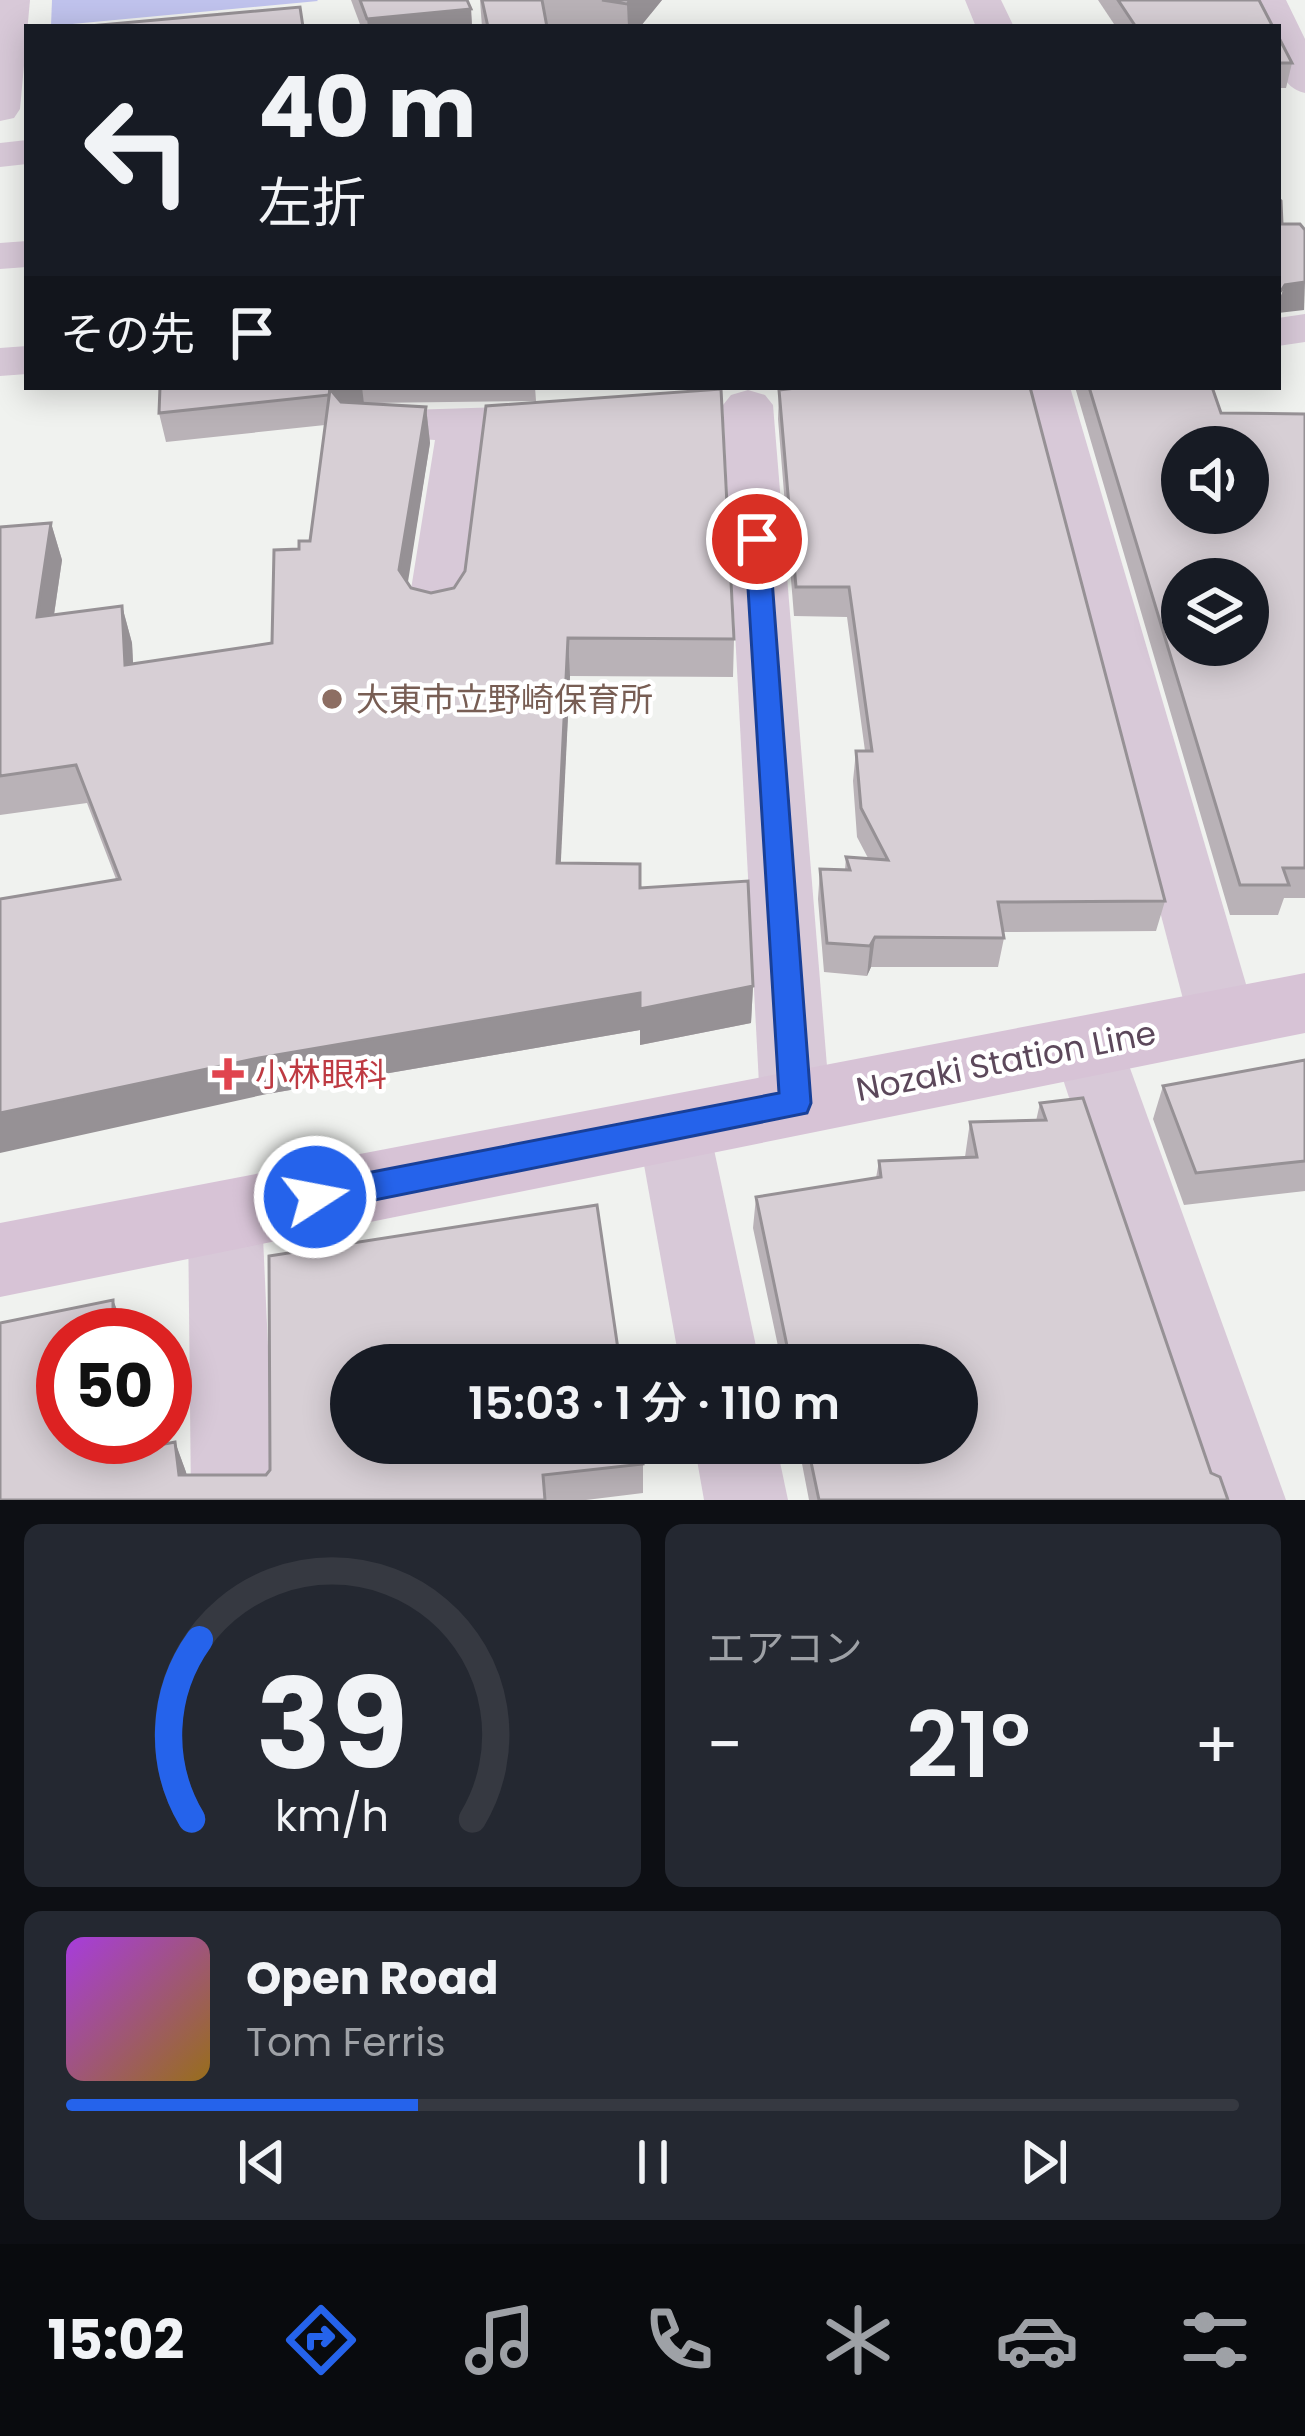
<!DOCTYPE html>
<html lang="ja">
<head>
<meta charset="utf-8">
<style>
  :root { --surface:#171b24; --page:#242831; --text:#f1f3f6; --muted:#9ea1a6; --line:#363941; --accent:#2563eb }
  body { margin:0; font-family:Poppins,"Noto Sans JP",sans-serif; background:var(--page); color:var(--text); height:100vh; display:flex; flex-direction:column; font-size:45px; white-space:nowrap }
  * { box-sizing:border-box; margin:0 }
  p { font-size:39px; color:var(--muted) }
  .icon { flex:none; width:66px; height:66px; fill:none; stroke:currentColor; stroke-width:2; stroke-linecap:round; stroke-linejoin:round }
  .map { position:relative; height:1500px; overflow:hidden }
  .side { display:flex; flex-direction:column; gap:24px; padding:24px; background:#0d0f14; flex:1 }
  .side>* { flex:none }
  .guide { position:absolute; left:24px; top:24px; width:1257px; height:366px; border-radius:0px; box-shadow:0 6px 30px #0003; background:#171b24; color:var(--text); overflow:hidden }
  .controls { position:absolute; left:1161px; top:426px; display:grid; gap:24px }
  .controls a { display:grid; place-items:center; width:108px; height:108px; border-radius:50%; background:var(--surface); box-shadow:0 6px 30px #0003; font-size:60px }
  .speed { position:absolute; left:36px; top:1308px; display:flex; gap:24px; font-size:60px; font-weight:700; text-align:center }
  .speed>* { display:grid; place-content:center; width:156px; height:156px; border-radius:50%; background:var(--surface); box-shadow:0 6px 30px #0003; line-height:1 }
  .speed .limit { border:18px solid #d22; background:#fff; color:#111 }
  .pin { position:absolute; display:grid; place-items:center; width:102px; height:102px; color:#fff; margin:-51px; border:6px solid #fff; border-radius:50%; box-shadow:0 3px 12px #0007 }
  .me { position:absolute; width:132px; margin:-66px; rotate:79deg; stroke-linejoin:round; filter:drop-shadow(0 0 9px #0008) }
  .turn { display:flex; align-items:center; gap:42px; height:252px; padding:0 36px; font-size:54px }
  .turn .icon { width:156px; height:156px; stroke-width:2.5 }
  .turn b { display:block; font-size:84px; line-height:102px }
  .then { display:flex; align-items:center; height:114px; padding:0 36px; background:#0003; gap:24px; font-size:45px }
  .big { font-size:90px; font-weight:600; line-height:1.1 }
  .side .tile { flex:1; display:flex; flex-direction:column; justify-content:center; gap:18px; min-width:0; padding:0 42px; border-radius:18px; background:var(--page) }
  .side .dial { align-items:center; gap:0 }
  .dial svg { height:312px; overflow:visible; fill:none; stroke:var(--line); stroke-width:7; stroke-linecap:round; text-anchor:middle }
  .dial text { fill:var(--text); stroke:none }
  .song { display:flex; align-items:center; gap:36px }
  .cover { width:144px; height:144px; border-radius:18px; background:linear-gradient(135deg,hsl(280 70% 55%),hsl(40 70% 35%)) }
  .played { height:12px; border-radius:6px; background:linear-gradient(90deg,var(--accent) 30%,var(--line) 30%) }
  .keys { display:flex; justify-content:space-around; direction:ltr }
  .heat { display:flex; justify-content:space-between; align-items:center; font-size:66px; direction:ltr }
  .side .tiles { flex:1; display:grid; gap:24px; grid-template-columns:1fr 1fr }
  .tile:last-child { grid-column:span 2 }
  .trip { position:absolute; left:330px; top:1344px; width:648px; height:120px; border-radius:60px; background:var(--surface); box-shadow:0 6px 30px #0003; font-weight:600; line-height:120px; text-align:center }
  .tab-bar { display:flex; height:192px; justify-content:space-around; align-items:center; background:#090b0e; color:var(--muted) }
  .tab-bar .icon { width:84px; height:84px }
  .tab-bar .active { color:var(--accent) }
  .tab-bar b { font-size:54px; color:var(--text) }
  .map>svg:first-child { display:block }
</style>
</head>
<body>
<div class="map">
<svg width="1305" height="1500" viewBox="0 0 1305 1500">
  <rect width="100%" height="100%" fill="#f0f2ef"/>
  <path fill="#c0c3ed" d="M52,0H317L318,1L51,26Z"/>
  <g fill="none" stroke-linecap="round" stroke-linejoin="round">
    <g fill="#d8c9d8" fill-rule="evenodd">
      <path d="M0,0H30L20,109L14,118L0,121Z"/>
      <path d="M965,0H1001L1014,27H976Z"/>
      <path d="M1250,0H1286L1305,39V93C1274,85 1278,53 1278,27H1262Z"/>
      <path d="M27,140V164L0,167V143Z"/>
      <path d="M27,241V267L0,269V243Z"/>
      <path d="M1305,314V342L1278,346V318Z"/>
      <path d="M27,346V374L0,376V348Z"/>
      <path d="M1022,387H1070L1256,1018L1246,1037L1222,1046L1198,1037L1188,1018Z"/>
      <path d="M748,390L765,395L773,405L830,1103L820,1124L795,1133L770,1124L760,1103L723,405L731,395Z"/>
      <path d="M562,405L580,409L587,420L580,431L485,440L464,608L456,621L436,626L416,621L408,608L435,440L346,434L339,423L346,412Z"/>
      <path d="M1087,1018L1111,1026L1122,1046L1286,1500H1202L1052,1046L1063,1026Z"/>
      <path d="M673,1096L698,1105L709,1126L760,1365H680L637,1126L648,1105Z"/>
      <path d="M225,1182L251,1192L262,1215L275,1500H191L188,1215L199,1192Z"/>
      <path d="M694,1443H776L788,1500H704Z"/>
    </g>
    <path fill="#d7c3d6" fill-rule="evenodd" d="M1305,973V1033L0,1297V1223Z"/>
  </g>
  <g fill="#b9b2b7">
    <path d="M351,0H467L471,9L472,27H361Z"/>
    <path d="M480,0H662L640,27H482Z"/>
    <path d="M1098,0H1259L1273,27H1116Z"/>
    <path d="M1278,36L1292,63L1286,88H1278Z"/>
    <path d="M160,387H535L536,401L367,403L426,407L430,443L407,583L411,588L431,593L734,639L733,677L570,676L560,863L640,888L753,986L751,1023L640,1045V1030L267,1094L116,879L87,803L0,815V527L51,523L62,560L54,615L122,606L132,643L133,663L272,643L299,549L310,541L325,425L166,442L159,413Z"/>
    <path d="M1075,387H1212L1221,413L1305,414V898H1284L1278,915H1230Z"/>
    <path d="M779,390L1165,901L1156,931L1003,932L1004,938L998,967H871L867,976L824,972L818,899L820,869L845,870L846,857L868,858L857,837L853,781L856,751H865L847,617L794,616L778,419Z"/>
    <path d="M1305,1060V1191L1184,1205L1153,1119L1163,1086Z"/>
    <path d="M1040,1103L1211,1473L1228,1500H809L798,1443H957V1365H782L753,1228L756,1197L876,1178L879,1161L965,1157L970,1122L1036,1121Z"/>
    <path d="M597,1205L620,1363L653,1357L654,1365H351V1443H664L663,1458L643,1460V1493L586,1500H0V1323L113,1300L126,1335H63V1437H125V1452L175,1442L187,1475H266L270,1470L269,1256Z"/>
  </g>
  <g fill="#969195">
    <path d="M631,0H662L640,27H628L627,4Z"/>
    <path d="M471,9L472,27H368L367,19Z"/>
    <path d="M1305,282L1304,310L1278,313V303L1285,285Z"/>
    <path d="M335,387H362L364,404L342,410L331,395Z"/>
    <path d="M426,407L430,443L404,607L399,570Z"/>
    <path d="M51,523L62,560L48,655L37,617Z"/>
    <path d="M122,606L132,643L135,702L125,665Z"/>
    <path d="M568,638L570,676L559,900L557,863Z"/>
    <path d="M875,937L871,967L867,976L870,946Z"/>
    <path d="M753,986L751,1023L640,1045V1030L267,1094L0,1153V1113L259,1058L640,993Z"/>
    <path d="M113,1300L126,1332V1335H113Z"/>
    <path d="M112,1437H126L125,1484L112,1454Z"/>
    <path d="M175,1442L186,1472L190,1500L179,1475Z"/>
  </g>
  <g fill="#d7cfd5" stroke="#969195" stroke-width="3" fill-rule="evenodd">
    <path d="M360,0H467L471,9L367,19Z"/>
    <path d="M482,0H542L547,27H488Z"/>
    <path d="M602,0H631L627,4Z"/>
    <path d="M1118,0H1259L1273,27H1136Z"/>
    <path d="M300,7L303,27H78Z"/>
    <path d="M1278,36L1292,63H1278Z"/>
    <path d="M1278,198L1281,201L1282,224H1300L1305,230V282L1285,285L1281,291L1278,292Z"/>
    <path d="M160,387H335L333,392L330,389L329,395L159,413Z"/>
    <path d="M804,387H1030L1165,901L998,902L1004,938L875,937L870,946L827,943L820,869L850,870L846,857L888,860L861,808L856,751H872L849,587H796L779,390Z"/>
    <path d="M1089,387H1212L1221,413L1305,414V868H1283L1289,885H1240ZM1182,447H1248V513H1182ZM1182,579H1248V645H1182Z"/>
    <path d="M330,389L341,402L426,407L399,570L411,588L431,593L454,588L465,571L486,406L721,389L734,639L568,638L557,863L640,864V888L748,881L753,986L640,1009V993L259,1058L0,1113V899L120,879L76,765L0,776V527L51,523L37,617L122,606L125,665L272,643L274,550L299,549V541H310Z"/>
    <path d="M1305,1060V1161L1196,1173L1163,1086Z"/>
    <path d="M1083,1098L1211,1473L1220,1477L1228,1500H819L807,1443H957V1365H791L756,1197L881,1177L879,1161L977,1157L970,1122L1046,1120L1040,1103Z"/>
    <path d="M597,1205L620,1363L653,1357L654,1365H351V1443H641L643,1464L543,1475L545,1500H0V1323L113,1300V1335H63V1437H112V1454L175,1442L179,1475H266L270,1470L269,1256Z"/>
  </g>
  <path fill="#2563eb" stroke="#184099" stroke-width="3" d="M757,532L769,539L811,1103L807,1113L315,1212L303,1208L298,1197L303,1187L315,1183L779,1093L745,539Z"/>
  <circle fill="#8d6e63" stroke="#fff" stroke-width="4.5" cx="332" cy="699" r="12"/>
  <path fill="#e0444e" stroke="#fff" stroke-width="4.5" d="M222 1056h12v12h12v12h-12v12h-12v-12h-12v-12h12z"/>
  <g text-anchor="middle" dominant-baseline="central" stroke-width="9" stroke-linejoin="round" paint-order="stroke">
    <g font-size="33" fill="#785e54" stroke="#fff" text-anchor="start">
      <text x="356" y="699">大東市立野崎保育所</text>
    </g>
    <g font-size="33" fill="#5c485b" stroke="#fff">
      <text transform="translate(1006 1061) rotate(-11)">Nozaki Station Line</text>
    </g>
    <g font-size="33" fill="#be3a42" stroke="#fff" text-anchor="start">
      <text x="255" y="1074">小林眼科</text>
    </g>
  </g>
</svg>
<div class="controls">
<a><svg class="icon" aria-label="sound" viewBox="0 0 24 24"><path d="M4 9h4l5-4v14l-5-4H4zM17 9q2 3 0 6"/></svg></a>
<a><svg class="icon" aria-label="layers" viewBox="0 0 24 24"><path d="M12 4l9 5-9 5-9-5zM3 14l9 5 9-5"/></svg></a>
</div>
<div class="speed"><div class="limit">50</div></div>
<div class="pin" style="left:757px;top:539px;background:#d93025"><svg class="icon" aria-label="arrive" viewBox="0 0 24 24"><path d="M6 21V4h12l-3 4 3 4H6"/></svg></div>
<svg class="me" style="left:315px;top:1197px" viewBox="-20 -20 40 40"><circle r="17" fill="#2563eb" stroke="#fff" stroke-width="3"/><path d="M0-11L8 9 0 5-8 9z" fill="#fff"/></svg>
<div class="trip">15:03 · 1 分 · 110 m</div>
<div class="guide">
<div class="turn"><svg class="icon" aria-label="left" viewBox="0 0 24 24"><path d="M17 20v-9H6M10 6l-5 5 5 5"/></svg><div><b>40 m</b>左折</div></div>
<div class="then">その先<svg class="icon" aria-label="arrive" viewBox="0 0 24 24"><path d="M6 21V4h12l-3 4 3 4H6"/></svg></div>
</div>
</div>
<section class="side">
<div class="tiles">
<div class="tile dial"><svg viewBox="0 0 100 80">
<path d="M14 69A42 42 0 1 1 86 69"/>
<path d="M14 69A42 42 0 0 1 16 23" stroke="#2563eb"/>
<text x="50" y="56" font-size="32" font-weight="700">39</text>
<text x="50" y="72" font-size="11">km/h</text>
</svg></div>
<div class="tile"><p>エアコン</p>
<div class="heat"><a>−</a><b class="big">21°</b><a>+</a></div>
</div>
<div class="tile">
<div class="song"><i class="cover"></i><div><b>Open Road</b><p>Tom Ferris</p></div></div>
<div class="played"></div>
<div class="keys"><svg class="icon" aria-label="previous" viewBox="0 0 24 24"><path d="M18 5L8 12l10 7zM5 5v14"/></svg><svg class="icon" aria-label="pause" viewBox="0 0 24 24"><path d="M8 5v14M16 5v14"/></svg><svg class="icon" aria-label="next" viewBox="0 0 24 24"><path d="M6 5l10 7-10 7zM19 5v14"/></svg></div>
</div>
</div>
</section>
<nav class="tab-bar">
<b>15:02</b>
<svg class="icon active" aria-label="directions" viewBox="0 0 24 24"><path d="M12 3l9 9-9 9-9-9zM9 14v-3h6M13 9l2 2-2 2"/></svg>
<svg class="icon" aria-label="music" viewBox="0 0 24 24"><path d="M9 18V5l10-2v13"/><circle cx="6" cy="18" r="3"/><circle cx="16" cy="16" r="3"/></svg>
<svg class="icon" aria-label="phone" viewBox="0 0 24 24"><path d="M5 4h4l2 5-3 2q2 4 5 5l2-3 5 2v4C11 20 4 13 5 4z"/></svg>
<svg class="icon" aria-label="climate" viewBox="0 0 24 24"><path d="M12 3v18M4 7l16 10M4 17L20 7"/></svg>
<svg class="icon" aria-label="car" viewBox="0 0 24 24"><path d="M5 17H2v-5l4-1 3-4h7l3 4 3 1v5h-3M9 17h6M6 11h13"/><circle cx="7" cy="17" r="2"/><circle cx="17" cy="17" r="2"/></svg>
<svg class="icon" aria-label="filters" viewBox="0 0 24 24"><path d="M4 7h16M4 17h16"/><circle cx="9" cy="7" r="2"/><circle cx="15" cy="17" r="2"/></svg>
</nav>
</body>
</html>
